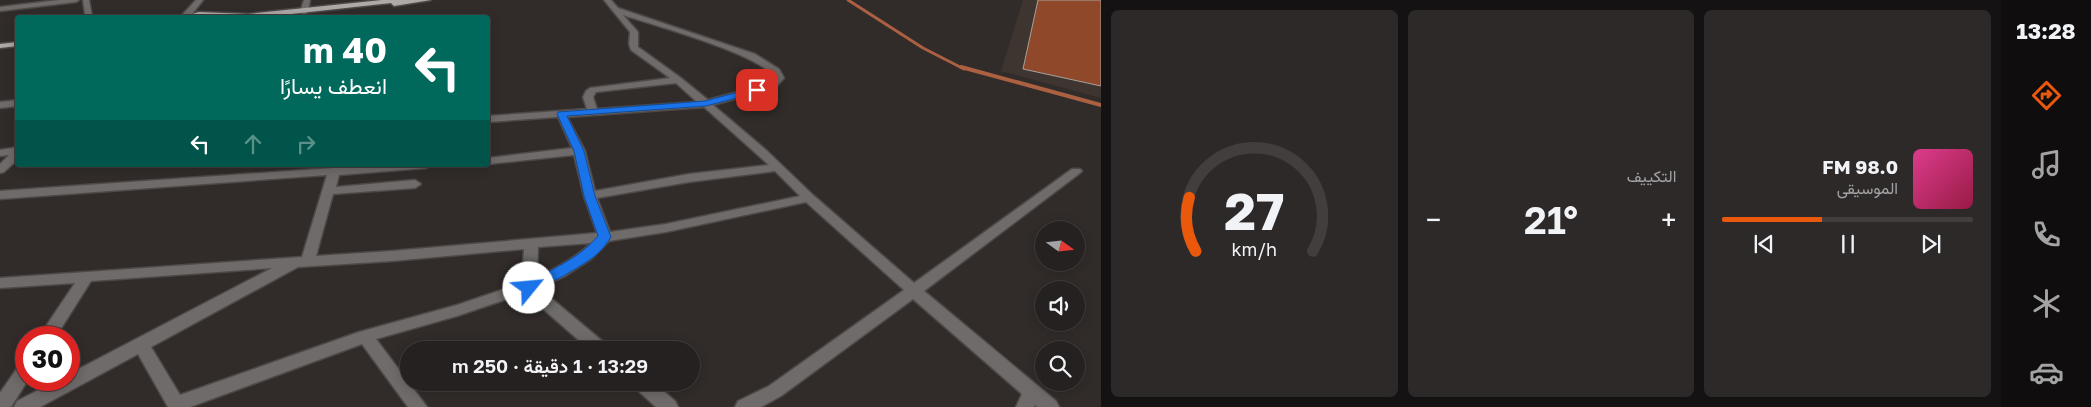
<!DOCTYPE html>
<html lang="ar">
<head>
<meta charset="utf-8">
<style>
  :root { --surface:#252120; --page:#2d2929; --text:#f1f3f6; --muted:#a3a3a5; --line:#423e3e; --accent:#ea580c }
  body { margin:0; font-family:"Golos Text",Vazirmatn,sans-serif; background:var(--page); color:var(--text); direction:rtl; height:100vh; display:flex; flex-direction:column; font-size:19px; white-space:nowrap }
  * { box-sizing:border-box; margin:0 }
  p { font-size:16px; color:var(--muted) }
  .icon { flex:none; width:28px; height:28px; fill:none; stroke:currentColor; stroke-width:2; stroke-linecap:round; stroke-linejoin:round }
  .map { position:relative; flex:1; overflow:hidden; direction:ltr }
  .sheet { display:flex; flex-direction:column; gap:10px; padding:10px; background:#141212; width:900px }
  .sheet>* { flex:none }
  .banner { position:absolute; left:15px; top:15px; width:475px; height:152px; border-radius:5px; box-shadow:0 2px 12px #0003,0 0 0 1px var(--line); direction:rtl; background:#00695c; color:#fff; overflow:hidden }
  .needle { width:32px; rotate:105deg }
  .tools { position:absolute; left:1035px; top:221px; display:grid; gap:10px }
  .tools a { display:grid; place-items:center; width:50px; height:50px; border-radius:50%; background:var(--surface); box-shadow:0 2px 12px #0003,0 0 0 1px var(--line); font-size:25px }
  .speed { position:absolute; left:15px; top:326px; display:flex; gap:10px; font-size:25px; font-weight:700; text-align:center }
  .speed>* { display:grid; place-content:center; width:65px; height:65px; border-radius:50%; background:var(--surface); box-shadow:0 2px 12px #0003,0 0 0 1px var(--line); line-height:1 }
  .speed .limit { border:8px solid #d22; background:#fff; color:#111 }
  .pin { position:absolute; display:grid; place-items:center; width:42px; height:42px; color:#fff; margin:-21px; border-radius:10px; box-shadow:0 2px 8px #0006 }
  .me { position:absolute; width:55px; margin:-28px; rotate:62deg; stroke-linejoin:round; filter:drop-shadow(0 0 4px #0008) }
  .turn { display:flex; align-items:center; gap:18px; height:105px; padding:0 20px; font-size:22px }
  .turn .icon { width:65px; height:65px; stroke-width:2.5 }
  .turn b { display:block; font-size:35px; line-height:42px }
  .lanes { display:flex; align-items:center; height:48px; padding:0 20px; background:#0003; justify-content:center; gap:25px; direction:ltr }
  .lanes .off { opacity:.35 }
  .big { font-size:38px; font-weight:600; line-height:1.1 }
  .sheet .card { flex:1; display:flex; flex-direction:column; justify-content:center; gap:8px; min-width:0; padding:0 18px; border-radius:8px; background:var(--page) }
  .sheet .dial { align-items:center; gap:0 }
  .dial svg { height:130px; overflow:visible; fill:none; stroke:var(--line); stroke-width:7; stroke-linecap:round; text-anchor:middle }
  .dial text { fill:var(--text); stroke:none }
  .song { display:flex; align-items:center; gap:15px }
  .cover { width:60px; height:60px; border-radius:8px; background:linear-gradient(135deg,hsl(330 70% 55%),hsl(340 70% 35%)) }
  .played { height:5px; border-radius:2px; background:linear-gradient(90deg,var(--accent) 40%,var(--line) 40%) }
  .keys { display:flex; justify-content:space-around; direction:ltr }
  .heat { display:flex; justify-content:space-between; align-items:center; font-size:28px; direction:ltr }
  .sheet .tiles { flex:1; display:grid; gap:10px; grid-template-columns:repeat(3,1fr) }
  .trip { position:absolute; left:400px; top:341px; width:300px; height:50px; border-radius:25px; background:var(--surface); box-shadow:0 2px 12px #0003,0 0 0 1px var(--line); font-weight:600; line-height:50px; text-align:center; direction:rtl }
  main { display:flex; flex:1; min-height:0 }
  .tabs { display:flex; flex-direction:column; width:90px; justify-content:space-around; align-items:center; background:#0f0d0d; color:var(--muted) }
  .tabs .icon { width:35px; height:35px }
  .tabs .selected { color:var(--accent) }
  .tabs b { font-size:22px; color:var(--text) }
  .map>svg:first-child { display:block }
</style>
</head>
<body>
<main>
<nav class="tabs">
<b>13:28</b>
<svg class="icon selected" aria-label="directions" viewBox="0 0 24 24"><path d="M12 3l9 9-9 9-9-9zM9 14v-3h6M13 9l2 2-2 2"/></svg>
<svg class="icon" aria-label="music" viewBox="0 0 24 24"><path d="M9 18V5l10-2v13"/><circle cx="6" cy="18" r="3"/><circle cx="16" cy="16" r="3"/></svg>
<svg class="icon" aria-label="phone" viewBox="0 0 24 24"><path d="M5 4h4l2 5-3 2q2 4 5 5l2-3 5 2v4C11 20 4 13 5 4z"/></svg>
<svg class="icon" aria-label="climate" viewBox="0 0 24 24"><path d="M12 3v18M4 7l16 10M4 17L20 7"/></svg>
<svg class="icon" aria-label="car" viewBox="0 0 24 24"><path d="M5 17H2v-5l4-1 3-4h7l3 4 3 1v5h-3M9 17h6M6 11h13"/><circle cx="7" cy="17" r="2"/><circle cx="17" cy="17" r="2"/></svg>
</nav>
<section class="sheet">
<div class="tiles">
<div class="card">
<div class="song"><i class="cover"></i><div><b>98.0 FM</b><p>الموسيقى</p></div></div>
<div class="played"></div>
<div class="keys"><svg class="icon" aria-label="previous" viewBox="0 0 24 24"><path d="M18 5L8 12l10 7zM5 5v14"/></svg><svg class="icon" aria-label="pause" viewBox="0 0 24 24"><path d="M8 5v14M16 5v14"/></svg><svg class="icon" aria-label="next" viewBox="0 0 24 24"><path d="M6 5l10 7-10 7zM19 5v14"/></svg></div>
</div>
<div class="card"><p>التكييف</p>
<div class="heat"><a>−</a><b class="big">21°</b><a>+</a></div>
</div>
<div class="card dial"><svg viewBox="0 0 100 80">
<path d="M14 69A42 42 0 1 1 86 69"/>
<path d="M14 69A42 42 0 0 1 10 36" stroke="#ea580c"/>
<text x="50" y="56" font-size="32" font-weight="700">27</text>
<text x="50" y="72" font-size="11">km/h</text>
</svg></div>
</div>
</section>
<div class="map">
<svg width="1101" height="407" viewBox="0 0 1101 407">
  <rect width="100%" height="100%" fill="#312c2a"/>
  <path fill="#3f3530" d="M1023,0H1101V98L1001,71Z"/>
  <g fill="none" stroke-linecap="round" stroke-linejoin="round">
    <path stroke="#aa6041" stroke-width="3" d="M848,0L923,48L964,69"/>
    <path stroke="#aa6041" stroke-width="4" d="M961,67L1101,105"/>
  </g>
  <path fill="#90482a" stroke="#a7a19f" d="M1038,0H1101V86L1023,69Z"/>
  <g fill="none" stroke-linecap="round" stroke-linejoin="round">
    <defs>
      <g id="minor">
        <path d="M59,0H79L76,2L0,11V7Z"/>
        <path d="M83,0H89L92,16L85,14Z"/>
        <path d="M196,0H203L189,18H183V14Z"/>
        <path d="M304,0H310L308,12L304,14L300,12Z"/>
        <path d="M604,0H611L618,8L755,54L779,69L784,78L776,87L713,105L766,150L813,195L914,283L1072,169H1080L1082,171L1080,173L924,291L1056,401L1059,407H1037L1035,405L1034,407H1016L1022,394L913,299L781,396L761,407H735L738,401L769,386L904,290L806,202L666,232L609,241L591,259L565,276L539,288L607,345L609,350H590L525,293L457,316L376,339L427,407H408L362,344L190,407H168L138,354L40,407H14L17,401L58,380H69V374L272,268L91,281L55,338H38L75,283L0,288V278L302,257L327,175L0,199V191L377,165H432L426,168L339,175L336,187L415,180L421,184L415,188L333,194L316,256L392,251L597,233L584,196L574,155L488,164V158L572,148L558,117L488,122V116L587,109L583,97L586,91L590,88L670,78L631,50L629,44L630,32ZM623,15C650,24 766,56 774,78L770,83L708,100L681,78L638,47V32ZM676,83L697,102L597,109L593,97L596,92ZM704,107L769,165L689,174L595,191L585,151L567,117ZM775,171L800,196L666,224L610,232L597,198L689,182ZM591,243C576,258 557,268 537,277L538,247ZM524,249L522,283L457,305L359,332L180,395L151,347L298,267L392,261Z"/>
        <path d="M18,100V106L0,108V102Z"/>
        <path d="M18,147V159L4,172L0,173V164L9,155L0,156V150Z"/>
        <path d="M26,362V380H28L11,407H0V393L20,364Z"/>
        <path d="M632,382H653L675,401L678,407H656L634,387Z"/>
      </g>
      <g id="major">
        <path d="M382,0H431L394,6L391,3L255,18H179L199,12L248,14Z"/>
        <path d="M18,42V46L0,48V44Z"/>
      </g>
    </defs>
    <use href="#minor" stroke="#4e4947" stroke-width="3"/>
    <use href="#major" stroke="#4e4947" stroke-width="3"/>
    <use href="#minor" fill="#6e6b6a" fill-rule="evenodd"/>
    <use href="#major" fill="#aea9a7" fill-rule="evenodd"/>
  </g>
  <path fill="#1a73e8" stroke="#114b97" d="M757,87L761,90L760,92L706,106L567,116L584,151L595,196L611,237C607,243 602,250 596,255C586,264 535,294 524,291L522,288L524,284C550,270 579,259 598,236L584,196L574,151L557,114L558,112L705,101Z"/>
</svg>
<div class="tools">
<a><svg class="needle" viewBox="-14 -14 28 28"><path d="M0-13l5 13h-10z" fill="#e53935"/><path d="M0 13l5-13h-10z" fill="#a3a3a5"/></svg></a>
<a><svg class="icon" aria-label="sound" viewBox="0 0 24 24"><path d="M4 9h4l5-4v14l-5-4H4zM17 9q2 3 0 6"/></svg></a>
<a><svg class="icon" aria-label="search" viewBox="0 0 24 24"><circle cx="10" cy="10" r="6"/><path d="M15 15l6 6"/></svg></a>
</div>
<div class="speed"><div class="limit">30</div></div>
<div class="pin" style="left:757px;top:90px;background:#d93025"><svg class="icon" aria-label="arrive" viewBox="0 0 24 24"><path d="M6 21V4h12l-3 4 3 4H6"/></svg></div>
<svg class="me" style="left:529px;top:288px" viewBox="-20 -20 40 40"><circle r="19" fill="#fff"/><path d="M0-13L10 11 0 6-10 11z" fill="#1a73e8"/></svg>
<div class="trip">13:29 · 1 دقيقة · 250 m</div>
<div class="banner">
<div class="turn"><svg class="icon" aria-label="left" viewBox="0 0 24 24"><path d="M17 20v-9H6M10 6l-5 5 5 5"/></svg><div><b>40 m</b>انعطف يسارًا</div></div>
<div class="lanes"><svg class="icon" aria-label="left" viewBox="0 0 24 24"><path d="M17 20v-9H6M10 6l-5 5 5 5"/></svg><svg class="icon off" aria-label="ahead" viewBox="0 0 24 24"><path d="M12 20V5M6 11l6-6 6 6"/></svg><svg class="icon off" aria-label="right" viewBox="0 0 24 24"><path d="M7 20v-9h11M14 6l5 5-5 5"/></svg></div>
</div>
</div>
</main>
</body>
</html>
